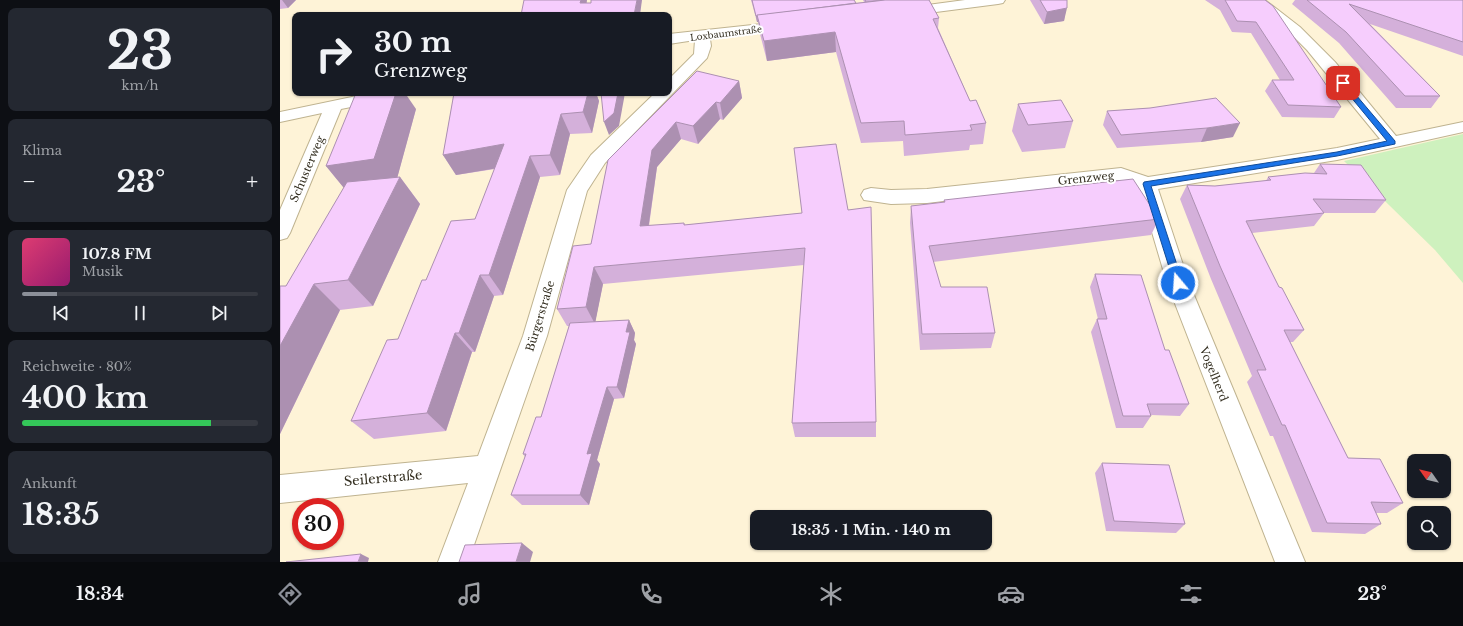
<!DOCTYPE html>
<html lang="de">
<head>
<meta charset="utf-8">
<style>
  :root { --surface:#171b24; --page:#242831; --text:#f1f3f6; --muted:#9ea1a6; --line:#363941; --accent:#8c9099 }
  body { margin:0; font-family:"Libre Baskerville",serif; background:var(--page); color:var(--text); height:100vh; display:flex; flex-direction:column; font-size:15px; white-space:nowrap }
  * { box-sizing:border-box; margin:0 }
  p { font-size:13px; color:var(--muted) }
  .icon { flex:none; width:22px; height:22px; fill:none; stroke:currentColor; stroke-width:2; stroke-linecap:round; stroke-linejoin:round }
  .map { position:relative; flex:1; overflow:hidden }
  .drawer { display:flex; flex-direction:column; gap:8px; padding:8px; background:#0d0f14; width:280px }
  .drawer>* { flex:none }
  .guide { position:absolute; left:12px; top:12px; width:380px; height:84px; border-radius:8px; box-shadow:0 1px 3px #0004; background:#171b24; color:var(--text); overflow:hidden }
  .needle { width:26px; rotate:304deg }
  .fabs { position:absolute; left:1127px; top:454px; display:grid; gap:8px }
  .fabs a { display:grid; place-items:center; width:44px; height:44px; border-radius:8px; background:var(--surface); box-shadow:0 1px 3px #0004; font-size:20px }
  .speed { position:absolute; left:12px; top:498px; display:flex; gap:8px; font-size:20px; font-weight:700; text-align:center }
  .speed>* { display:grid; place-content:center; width:52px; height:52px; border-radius:50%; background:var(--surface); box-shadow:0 1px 3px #0004; line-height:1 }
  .speed .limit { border:6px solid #d22; background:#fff; color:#111 }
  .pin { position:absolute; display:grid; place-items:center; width:34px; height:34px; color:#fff; margin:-17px; border-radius:8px; box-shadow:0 2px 6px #0006 }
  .me { position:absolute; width:44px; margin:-22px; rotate:342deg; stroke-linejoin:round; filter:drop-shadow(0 0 3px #0008) }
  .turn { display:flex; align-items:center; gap:14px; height:84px; padding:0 16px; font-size:18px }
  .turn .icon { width:52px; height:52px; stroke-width:2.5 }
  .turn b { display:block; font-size:28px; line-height:34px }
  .big { font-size:30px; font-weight:700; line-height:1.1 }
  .drawer .tile { flex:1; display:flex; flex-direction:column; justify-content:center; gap:6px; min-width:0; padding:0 14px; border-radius:8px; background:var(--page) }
  .drawer .dial { align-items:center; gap:0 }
  .dial b { font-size:52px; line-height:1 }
  .song { display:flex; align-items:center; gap:12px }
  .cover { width:48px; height:48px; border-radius:6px; background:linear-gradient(135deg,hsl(340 70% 55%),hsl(320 70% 35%)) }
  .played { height:4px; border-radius:2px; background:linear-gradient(90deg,var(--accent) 15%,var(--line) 15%) }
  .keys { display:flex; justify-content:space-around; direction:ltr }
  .heat { display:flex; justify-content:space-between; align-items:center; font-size:22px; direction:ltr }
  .charge { height:6px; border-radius:3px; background:linear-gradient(90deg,#34c759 80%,var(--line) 0) }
  .trip { position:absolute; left:470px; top:510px; width:242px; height:40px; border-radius:8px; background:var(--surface); box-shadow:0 1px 3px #0004; font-weight:700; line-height:40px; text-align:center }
  .menu { display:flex; height:64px; justify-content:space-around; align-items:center; background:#090b0e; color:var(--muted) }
  .menu .icon { width:28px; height:28px }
  .menu .current { color:var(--accent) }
  .menu b { font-size:18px; color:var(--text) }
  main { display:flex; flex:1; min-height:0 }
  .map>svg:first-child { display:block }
</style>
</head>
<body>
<main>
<section class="drawer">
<div class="tile dial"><b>23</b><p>km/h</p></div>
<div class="tile"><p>Klima</p>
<div class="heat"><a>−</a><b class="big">23°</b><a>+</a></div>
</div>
<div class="tile">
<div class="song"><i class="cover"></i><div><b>107.8 FM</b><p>Musik</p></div></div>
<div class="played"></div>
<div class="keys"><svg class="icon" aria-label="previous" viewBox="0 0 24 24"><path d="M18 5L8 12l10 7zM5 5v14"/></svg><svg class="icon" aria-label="pause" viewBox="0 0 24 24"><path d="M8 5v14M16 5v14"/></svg><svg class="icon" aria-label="next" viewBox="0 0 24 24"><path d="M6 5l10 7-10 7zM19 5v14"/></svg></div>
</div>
<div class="tile"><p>Reichweite · 80%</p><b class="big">400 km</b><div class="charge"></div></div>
<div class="tile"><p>Ankunft</p><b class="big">18:35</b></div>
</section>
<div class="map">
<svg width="1183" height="562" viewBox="0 0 1183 562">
  <rect width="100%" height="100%" fill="#fef3d7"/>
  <path fill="#cef1be" d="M1183,134V283L1155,250L1064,161Z"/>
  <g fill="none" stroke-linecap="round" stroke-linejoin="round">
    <defs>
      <g id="minor">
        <path d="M685,0H725L723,3L718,4L625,16L620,15L618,12L620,9L625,8Z"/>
        <path d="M969,0H985L1020,27L1055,62L1116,136L1183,122V132L1057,160L878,189L909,283L1025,562H995L887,283L859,188L839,180L647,203L611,204L584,200L581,195L584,190L591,188L611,190L647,189L841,168L868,177L1057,148L1100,139L1027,50L1010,33Z"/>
        <path d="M509,21L514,22L516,25L514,28L430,39L431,46L427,58L325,163L307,191L267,336L188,562H158L188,483L0,503V475L198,456L243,336L287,190L311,155L375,93H389V79L414,54L415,40L389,44V34Z"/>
        <path d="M91,93H123L121,97L61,109L10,233L7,238L0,240V210L42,113L0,122V112Z"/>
      </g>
    </defs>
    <use href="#minor" stroke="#bfb390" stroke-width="2"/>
    <use href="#minor" fill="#fff" fill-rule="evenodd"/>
  </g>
  <g fill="#d4b0da">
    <path d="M0,0H16L8,8L0,9Z"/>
    <path d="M471,0H574L576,3L584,2L583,0H649L659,18L658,28L690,101L706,123L703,144L690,145L689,150L624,156L623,141L581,143L556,52L487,61L480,34L478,22H477Z"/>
    <path d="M750,0H787L784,21L764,24Z"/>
    <path d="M925,0H985L1061,107L1054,118L1002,117L985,91L992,80H1000L971,33L952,32L940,10Z"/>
    <path d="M1015,0H1183V56L1090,24L1160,96L1151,108H1116L1059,43L1012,4Z"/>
    <path d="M459,81L462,98L443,120L440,119L418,144L401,139L377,167L369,226L404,223L405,225L522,213L596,422V437H515L512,423L524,265L323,284L315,322L349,320L355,333L354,340L356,344L344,398L334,399L317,460L320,464L309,505H242L231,495L245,457L243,454L261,417L289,326H287L277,309L311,244L328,160Z"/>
    <path d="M174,93H316L319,101L312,133L290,134L280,175L260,177L223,295L214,296L195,352H192L166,431L94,439L71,421L118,339L146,280L195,219L215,169L176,175L163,155Z"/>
    <path d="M738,104L793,121L785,148L742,152L732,131Z"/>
    <path d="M870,108L953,137L921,142L837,148L823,125L827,111Z"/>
    <path d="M136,109L117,178L120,177L140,204L93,306L60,310L0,434V286H6L64,188L46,166Z"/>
    <path d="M1040,164L1106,200L1095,213H1044L1034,226L972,233L999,287L1024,330L1013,342H1010L1068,458L1123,503L1107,513H1096L1101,524L1085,534L1032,532L993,436H990L967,382L972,376L931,279L900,199L907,185L935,186L986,181L988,177L1034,173Z"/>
    <path d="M664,200L879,219L871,235L653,262L661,287L715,333L711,348L640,350L630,223L631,206L664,203Z"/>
    <path d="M815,274L885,350L909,404L900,416L871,415V416L863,428H836L811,332L817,319H818L810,287Z"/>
    <path d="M822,463L905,524L896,533L826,531L815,473Z"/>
  </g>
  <g fill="#ac90b1">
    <path d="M2,0H16L8,8Z"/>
    <path d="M301,0H307L305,15L300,3Z"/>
    <path d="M357,0H362L360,15H354Z"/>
    <path d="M787,8L784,21L764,24L767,12Z"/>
    <path d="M477,15L478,22H477L476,16Z"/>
    <path d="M555,32L556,52L487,61L484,41Z"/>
    <path d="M459,81L462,98L443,120L440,103Z"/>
    <path d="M116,93H125L136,109L115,186L68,193L46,166Z"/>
    <path d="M308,93H316L319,101L312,133L303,112Z"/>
    <path d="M338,93H345L339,126L329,135L324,122Z"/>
    <path d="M436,102L440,119L418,144L413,126Z"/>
    <path d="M281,114L290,134L280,175L270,155Z"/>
    <path d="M396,122L401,139L377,167L366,244L360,226L372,150Z"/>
    <path d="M960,123L953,137L921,142L927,128Z"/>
    <path d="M224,144L236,165L176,175L163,155Z"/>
    <path d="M250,156L260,177L223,295L209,275Z"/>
    <path d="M120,177L140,204L93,306L68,280Z"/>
    <path d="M314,267L323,284L315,324L306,307Z"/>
    <path d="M200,275L214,296L195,352L179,333Z"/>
    <path d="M34,284L60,310L0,434V346Z"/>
    <path d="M349,320L355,333L354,340L356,344L344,398L337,387L346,332Z"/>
    <path d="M175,333L192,352L166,431L147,413Z"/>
    <path d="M327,387L334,399L317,460L320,464L309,505L300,495L307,454Z"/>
    <path d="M242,543L253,552L250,562H236Z"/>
    <path d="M81,554L89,558L88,562H78Z"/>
  </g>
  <g fill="#f6cdfd" stroke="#ac90b1">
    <path d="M244,0H301L300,3H311V0H357L354,15H241Z"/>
    <path d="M472,0H574L576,3L476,16Z"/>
    <path d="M585,0H605L586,2Z"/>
    <path d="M605,0H649L659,18L653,19L690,101L696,100L706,123L690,125L692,130L625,135L624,121L581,123L555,32L484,41L477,15Z"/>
    <path d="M760,0H787V8L767,12Z"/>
    <path d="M945,0H985L993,6L1061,107L1008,105L992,80H1014L976,22L957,21Z"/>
    <path d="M1027,0H1183V42L1069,4L1160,96H1125L1066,32Z"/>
    <path d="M417,71L459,81L440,103L436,102L413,126L396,122L372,150L360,226L404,223V225L522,213L514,148L556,144L568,210L591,207L596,422L512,423L525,248L314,267L306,307L277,309L293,246L311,244L328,160Z"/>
    <path d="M76,93H116L94,159L46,166Z"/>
    <path d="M174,93H308L303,112L281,114L270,155L250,156L209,275H200L179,333H175L147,413L71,421L107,340L118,339L142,280H146L171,221L195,219L224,144L163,155Z"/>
    <path d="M321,93H338L334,113L324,122Z"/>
    <path d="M936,98L960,123L927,128L841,135L827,111L870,108Z"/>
    <path d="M781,100L793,121L748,125L738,104Z"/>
    <path d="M1040,164L1081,165L1106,200L1033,199L1044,213L966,221L999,287L1002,288L1024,330H1004L1068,458L1100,459L1123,503L1091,502L1101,524L1047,523L1005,425H1002L977,370H986L940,266L907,185L935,186L991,180L988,177L1025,173L1047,174Z"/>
    <path d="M120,177L68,280L34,284L0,346V286H6L67,182Z"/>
    <path d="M853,179L879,219L649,246L661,287H707L715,333L642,334L631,206L665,202L664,200Z"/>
    <path d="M815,274L861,275L885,350H889L909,404H867L871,416H843L817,319H827Z"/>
    <path d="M349,320L346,332H350L337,387H327L307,454L312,453L300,495H231L246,454H243L256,417H261L290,323Z"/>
    <path d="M822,463L889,465L905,524L834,521Z"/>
    <path d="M242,543L236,562H179L185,545Z"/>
    <path d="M81,554L78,562H6Z"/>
  </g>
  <path fill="#1a73e8" stroke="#114b97" d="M1061,82H1065L1115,141V144L1057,156L871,186L903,283L898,287L895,286L863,184L864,182L1057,152L1107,141L1061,85Z"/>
  <g text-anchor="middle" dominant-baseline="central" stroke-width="4" stroke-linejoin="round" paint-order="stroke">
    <g font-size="9" fill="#353022" stroke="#fff">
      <text transform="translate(446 33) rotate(-7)">Loxbaumstraße</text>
    </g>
    <g font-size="11" fill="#353022" stroke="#fff">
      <text transform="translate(27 169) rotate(-67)">Schusterweg</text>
      <text transform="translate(806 178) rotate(-6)">Grenzweg</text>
      <text transform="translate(260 316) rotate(-73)">Bürgerstraße</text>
      <text transform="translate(934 374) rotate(68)">Vogelherd</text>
    </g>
    <g font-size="13" fill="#353022" stroke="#fff">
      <text transform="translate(103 478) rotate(-5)">Seilerstraße</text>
    </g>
  </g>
</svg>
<div class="fabs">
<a><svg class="needle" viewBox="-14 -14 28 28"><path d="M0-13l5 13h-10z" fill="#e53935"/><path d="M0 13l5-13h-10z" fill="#9ea1a6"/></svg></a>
<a><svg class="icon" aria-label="search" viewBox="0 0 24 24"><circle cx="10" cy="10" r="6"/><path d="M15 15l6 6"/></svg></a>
</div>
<div class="speed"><div class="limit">30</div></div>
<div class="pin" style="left:1063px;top:83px;background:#d93025"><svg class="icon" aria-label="arrive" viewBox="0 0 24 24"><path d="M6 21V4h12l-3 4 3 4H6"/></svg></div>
<svg class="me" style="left:898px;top:283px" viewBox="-20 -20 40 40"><circle r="17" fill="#1a73e8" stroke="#fff" stroke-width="3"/><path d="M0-11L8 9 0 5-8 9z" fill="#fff"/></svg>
<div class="trip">18:35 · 1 Min. · 140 m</div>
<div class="guide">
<div class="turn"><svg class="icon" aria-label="right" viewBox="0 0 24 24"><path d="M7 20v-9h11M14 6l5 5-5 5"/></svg><div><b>30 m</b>Grenzweg</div></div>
</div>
</div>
</main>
<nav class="menu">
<b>18:34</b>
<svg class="icon current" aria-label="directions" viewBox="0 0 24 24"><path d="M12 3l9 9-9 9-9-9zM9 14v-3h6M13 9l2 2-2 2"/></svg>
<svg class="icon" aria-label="music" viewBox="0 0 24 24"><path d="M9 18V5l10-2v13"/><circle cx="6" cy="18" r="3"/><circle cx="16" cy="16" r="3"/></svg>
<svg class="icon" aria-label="phone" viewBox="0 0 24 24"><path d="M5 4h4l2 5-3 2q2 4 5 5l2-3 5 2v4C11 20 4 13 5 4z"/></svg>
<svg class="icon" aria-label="climate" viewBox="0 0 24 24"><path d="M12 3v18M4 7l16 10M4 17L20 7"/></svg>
<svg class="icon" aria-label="car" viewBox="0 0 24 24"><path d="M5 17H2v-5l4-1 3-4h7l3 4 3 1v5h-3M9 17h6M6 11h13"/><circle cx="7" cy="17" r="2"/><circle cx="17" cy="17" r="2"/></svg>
<svg class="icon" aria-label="filters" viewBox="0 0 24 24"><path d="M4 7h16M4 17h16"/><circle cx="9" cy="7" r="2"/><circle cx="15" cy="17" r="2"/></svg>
<b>23°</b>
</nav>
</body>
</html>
